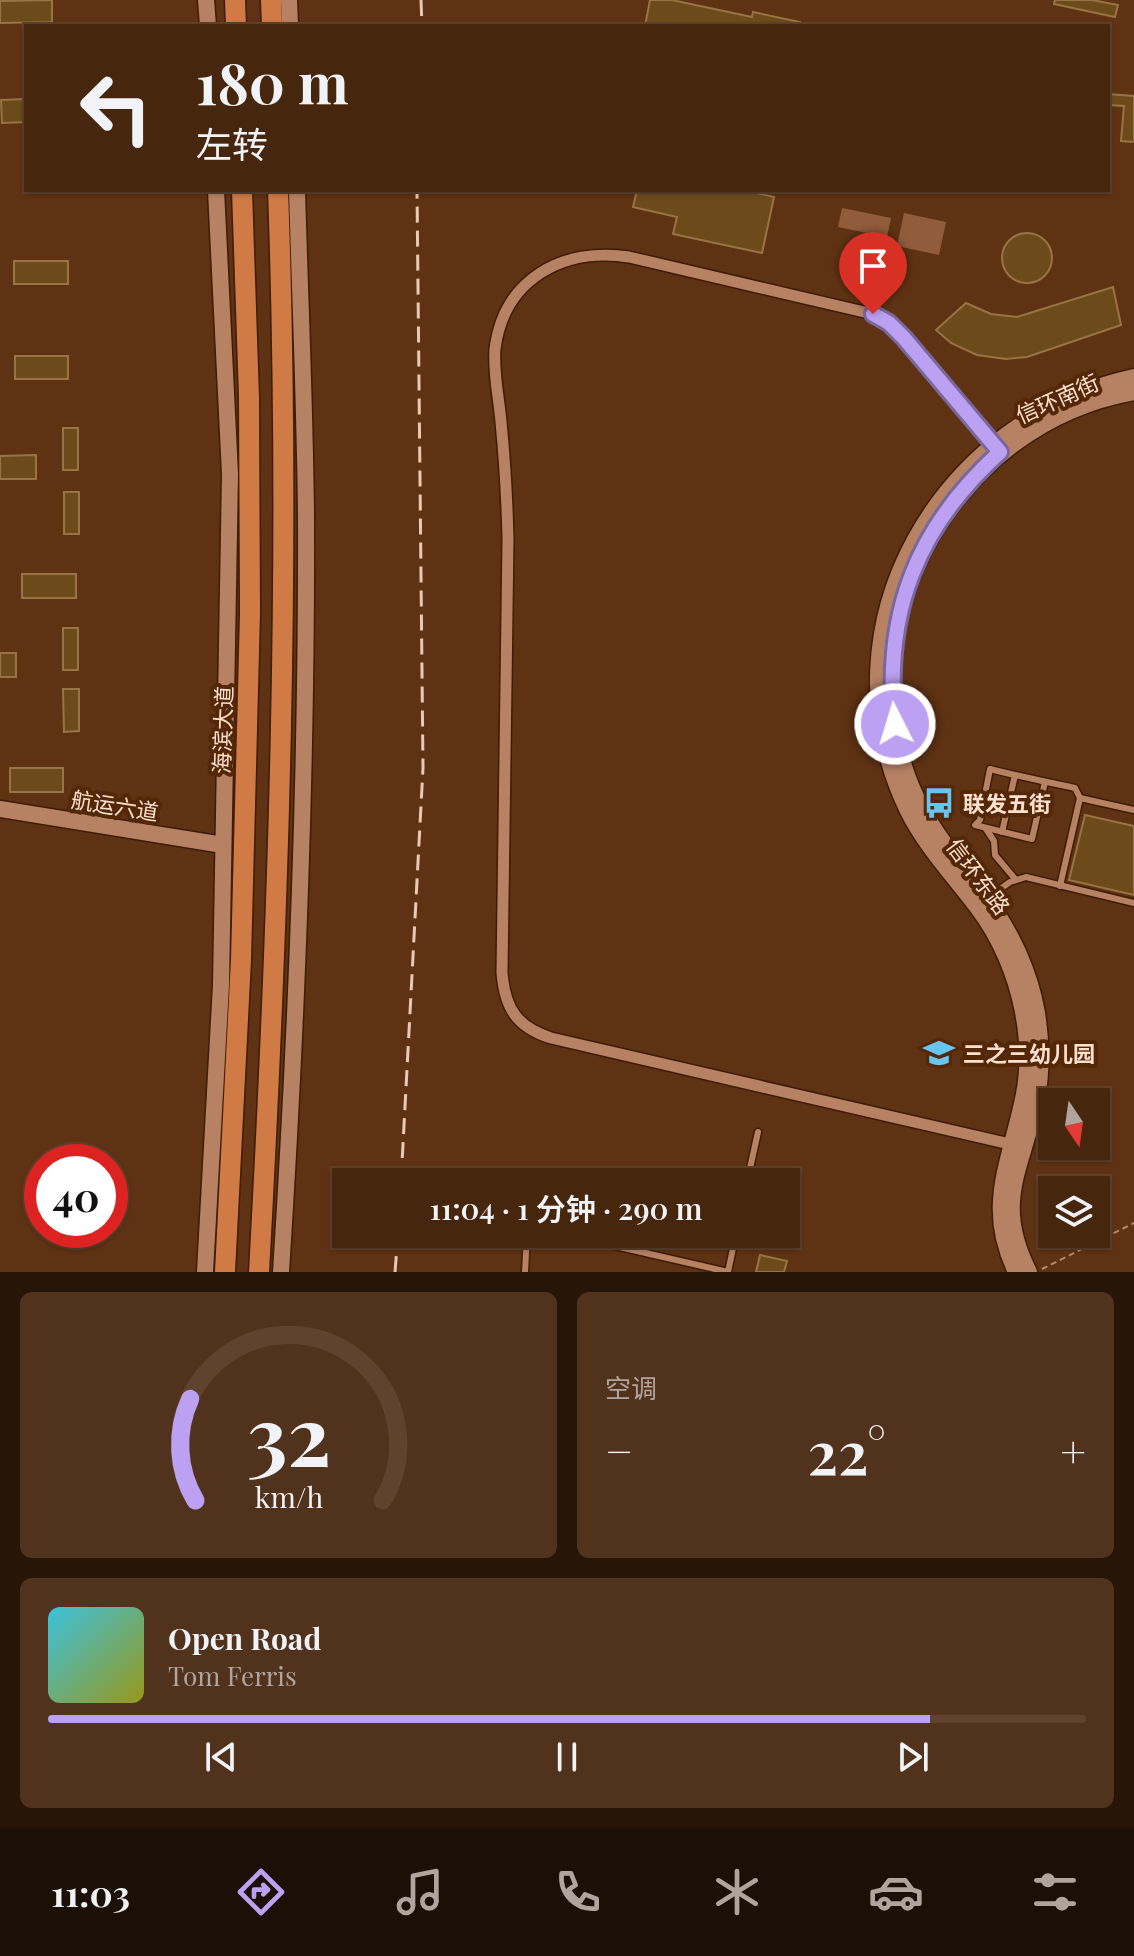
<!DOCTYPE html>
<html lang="zh">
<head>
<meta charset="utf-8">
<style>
  :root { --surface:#47260e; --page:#51321c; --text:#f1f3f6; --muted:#b0a59e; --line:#5f432e; --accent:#bca0f2 }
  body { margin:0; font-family:"Playfair Display","Noto Sans SC",serif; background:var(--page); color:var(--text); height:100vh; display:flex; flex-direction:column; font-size:30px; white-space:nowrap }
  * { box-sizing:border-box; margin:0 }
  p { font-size:26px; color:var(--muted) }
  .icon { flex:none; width:44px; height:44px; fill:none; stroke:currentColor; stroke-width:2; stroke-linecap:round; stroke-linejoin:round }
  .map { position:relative; height:1272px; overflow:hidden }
  .details { display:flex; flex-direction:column; gap:20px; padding:20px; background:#271508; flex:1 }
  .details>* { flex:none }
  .top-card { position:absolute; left:24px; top:24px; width:1086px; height:168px; border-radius:0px; box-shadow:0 2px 6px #0004,0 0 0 2px var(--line); background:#47260e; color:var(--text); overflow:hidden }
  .needle { width:52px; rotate:167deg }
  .fabs { position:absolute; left:1038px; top:1088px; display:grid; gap:16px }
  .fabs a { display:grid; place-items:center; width:72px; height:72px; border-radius:0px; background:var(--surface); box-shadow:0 2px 6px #0004,0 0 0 2px var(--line); font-size:40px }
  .speed { position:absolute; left:24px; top:1144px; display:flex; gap:16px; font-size:40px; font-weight:700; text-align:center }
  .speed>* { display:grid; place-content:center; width:104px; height:104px; border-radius:50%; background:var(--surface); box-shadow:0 2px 6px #0004,0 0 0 2px var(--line); line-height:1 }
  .speed .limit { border:12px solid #d22; background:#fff; color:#111 }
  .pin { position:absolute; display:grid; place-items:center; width:68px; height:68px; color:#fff; margin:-82px -34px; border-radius:50% 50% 50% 0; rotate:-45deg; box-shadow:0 0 8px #0007 }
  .pin .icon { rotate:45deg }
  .me { position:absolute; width:88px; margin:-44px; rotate:355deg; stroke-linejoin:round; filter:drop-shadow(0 0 6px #0008) }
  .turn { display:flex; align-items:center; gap:28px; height:168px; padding:0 40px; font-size:36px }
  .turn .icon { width:104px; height:104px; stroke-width:2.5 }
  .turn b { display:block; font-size:56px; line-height:68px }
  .big { font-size:60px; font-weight:600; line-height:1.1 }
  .details .tile { flex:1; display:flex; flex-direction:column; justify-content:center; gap:12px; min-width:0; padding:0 28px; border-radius:12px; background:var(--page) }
  .details .dial { align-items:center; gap:0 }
  .dial svg { height:208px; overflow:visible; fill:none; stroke:var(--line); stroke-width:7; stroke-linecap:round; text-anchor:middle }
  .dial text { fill:var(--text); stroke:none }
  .song { display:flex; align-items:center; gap:24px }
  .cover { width:96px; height:96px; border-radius:12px; background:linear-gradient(135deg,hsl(190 70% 55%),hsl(60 70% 35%)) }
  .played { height:8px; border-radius:4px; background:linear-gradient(90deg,var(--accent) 85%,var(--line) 85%) }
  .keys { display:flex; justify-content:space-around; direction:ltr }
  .heat { display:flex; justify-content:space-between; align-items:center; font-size:44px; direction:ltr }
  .details .tiles { flex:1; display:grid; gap:20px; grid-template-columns:1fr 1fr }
  .tile:last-child { grid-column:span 2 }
  .trip { position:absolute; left:332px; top:1168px; width:468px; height:80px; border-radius:0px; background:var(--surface); box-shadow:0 2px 6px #0004,0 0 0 2px var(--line); font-weight:600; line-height:80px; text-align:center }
  .dock { display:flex; height:128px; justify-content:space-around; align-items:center; background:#1c0f06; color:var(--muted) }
  .dock .icon { width:56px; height:56px }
  .dock .active { color:var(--accent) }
  .dock b { font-size:36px; color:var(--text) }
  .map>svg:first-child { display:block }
</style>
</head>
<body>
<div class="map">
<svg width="1134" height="1272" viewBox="0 0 1134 1272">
  <rect width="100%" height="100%" fill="#5f3213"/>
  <g fill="#915c3c">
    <path d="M842,208L891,218L887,237L838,227Z"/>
    <path d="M904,213L946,222L939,255L897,246Z"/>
  </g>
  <g fill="#6d4a1a" stroke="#987345" stroke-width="2">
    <path d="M52,0V22L0,23V1Z"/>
    <path d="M650,0H672L752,17L753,12L800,22V26H645Z"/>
    <path d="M1055,0H1092L1118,5L1115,17L1054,4Z"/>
    <path d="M1108,94L1134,96V142L1121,141L1124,106L1108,105Z"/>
    <path d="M26,99V122L2,123L1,100Z"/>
    <path d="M637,190H744L774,197L762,253L673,234L677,217L633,207Z"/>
    <circle cx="1027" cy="258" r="25"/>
    <rect x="14" y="261" width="54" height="23"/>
    <path d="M1113,287L1121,325L1027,357L1006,359L977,355L951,343L936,330L966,303L991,314L1017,317Z"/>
    <rect x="15" y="356" width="53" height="23"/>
    <rect x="63" y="428" width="15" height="42"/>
    <path d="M36,455V479H0V456Z"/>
    <rect x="64" y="492" width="15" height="42"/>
    <rect x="22" y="574" width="54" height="24"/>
    <rect x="63" y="628" width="15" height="42"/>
    <rect x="0" y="653" width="16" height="24"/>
    <path d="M63,689H79V731L64,732Z"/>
    <rect x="10" y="768" width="53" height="24"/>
    <path d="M1085,815L1134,826V895L1069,880Z"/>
    <path d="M760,1255L787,1261L784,1272H756Z"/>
  </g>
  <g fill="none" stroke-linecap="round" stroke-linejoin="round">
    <defs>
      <g id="lane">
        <path d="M1045,782L1032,839L975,825L980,820L990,769C1018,776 1047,782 1075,788L1080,798L1060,886"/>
        <path d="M1080,798L1134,810"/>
        <path d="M986,829L994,841L995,855L1016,880"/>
        <path d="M1002,832L1015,775"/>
        <path d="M989,897L1010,882L1026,877L1134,903"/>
        <path d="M747,1182L758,1132"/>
        <path d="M563,1234L728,1272"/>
        <path d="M525,1272L527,1234"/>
        <path d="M728,1272L736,1234"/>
      </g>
      <path id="street" d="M999,450L904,338L889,323L873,314L629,257C564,247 504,278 495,349C493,373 499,398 501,422C505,462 507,500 508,539L502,973C505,1009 517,1027 551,1038L1018,1146"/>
      <g id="secondary">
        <path d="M206,0L208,26"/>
        <path d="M289,0L290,26"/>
        <path d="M0,809L223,845"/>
        <path d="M205,1272L221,985L230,474L216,190"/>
        <path d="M281,1272C297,1021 307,768 306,516C305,408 300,299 297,190"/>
        <path d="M1016,1272C986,1210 1007,1169 1021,1108C1029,1077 1029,1043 1023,1012C1016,975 1000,937 977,907C953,875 925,846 907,809C819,624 941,419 1134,377"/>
        <path d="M1029,1272C992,1199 1024,1168 1037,1097C1042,1071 1041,1040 1037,1013C1030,972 1011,931 986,898C959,862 930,830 912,788C842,619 957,423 1134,392"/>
      </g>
      <g id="highway">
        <path d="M235,0L236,26"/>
        <path d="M271,0L272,26"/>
        <path d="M225,1272L241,960L250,613L249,397L242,190"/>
        <path d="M259,1272C279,909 291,554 278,190"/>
      </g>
    </defs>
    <use href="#lane" stroke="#3e1c05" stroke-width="9"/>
    <use href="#street" stroke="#3e1c05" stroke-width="14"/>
    <use href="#secondary" stroke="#3e1c05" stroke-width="19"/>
    <use href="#highway" stroke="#3e1c05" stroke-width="23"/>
    <path stroke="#b08b73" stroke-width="2" stroke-dasharray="6 4" stroke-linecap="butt" d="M1042,1269L1134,1223"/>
    <use href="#lane" stroke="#b78264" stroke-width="6"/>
    <use href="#street" stroke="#b78264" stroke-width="11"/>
    <use href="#secondary" stroke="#b78264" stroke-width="16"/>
    <use href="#highway" stroke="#d07a45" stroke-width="20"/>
    <g stroke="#e8c9b6" stroke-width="3" stroke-dasharray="16 8" stroke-linecap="butt">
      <path d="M421,0L422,26"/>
      <path d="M401,1182L423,768L417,190"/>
      <path d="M395,1272L398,1234"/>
    </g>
  </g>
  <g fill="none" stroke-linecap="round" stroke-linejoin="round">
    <defs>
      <path id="route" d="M873,314L889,323L904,338L1000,452C917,527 883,613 895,724"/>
    </defs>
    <use href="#route" stroke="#7a689d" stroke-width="20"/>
    <use href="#route" stroke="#bca0f2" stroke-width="14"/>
  </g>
  <defs>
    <symbol id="bus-bare" viewBox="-9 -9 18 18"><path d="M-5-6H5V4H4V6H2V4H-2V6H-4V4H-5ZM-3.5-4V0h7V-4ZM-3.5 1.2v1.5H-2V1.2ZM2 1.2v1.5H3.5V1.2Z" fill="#68c4f0" stroke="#542707" stroke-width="2.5" paint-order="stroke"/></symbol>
    <symbol id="school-bare" viewBox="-9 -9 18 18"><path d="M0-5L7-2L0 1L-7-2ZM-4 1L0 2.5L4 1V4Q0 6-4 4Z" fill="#68c4f0" stroke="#542707" stroke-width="2.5" paint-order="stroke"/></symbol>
  </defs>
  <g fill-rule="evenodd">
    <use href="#bus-bare" x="917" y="781" width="44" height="44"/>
    <use href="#school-bare" x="917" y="1031" width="44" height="44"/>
  </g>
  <g text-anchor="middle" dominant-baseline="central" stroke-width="8" stroke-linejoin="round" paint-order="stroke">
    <g font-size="22" fill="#fde0cf" stroke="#542707">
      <text transform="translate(1057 398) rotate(-24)">信环南街</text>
      <text transform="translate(222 730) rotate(-88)">海滨大道</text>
      <text transform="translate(115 805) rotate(9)">航运六道</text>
      <text transform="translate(979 876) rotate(53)">信环东路</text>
    </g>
    <g font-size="22" font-weight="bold" fill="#fde0cf" stroke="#542707" text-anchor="start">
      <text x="963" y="803">联发五街</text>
      <text x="963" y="1053">三之三幼儿园</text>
    </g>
  </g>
</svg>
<div class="fabs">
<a><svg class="needle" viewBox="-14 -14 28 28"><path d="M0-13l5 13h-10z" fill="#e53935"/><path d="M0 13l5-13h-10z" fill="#b0a59e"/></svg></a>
<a><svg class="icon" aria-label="layers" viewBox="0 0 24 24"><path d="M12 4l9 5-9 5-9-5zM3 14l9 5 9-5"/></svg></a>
</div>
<div class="speed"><div class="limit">40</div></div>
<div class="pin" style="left:873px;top:314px;background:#d93025"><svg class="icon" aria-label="arrive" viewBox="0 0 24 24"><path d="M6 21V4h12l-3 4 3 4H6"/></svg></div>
<svg class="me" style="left:895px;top:724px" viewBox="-20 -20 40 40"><circle r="17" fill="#bca0f2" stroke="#fff" stroke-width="3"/><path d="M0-11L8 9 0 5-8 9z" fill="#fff"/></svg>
<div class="trip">11:04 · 1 分钟 · 290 m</div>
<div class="top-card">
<div class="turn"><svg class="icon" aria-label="left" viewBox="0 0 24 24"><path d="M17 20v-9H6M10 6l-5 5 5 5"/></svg><div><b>180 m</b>左转</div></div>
</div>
</div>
<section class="details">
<div class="tiles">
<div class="tile dial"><svg viewBox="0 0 100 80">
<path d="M14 69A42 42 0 1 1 86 69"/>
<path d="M14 69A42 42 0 0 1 12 30" stroke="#bca0f2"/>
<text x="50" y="56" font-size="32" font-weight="700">32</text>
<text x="50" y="72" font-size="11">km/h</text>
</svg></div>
<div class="tile"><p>空调</p>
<div class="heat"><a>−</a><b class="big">22°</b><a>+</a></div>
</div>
<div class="tile">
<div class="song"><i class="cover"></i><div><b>Open Road</b><p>Tom Ferris</p></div></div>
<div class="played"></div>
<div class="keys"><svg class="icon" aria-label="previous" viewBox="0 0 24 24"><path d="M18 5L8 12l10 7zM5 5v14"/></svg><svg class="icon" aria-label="pause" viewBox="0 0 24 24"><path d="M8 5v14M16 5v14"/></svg><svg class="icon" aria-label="next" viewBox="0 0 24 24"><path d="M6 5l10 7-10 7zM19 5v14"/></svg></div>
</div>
</div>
</section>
<nav class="dock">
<b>11:03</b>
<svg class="icon active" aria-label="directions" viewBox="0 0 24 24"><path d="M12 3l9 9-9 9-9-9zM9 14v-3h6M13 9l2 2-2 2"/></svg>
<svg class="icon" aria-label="music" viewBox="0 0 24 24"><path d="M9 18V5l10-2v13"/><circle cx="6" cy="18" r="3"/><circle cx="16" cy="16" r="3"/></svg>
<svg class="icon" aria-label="phone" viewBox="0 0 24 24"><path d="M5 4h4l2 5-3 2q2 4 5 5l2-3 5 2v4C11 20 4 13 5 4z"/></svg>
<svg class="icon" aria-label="climate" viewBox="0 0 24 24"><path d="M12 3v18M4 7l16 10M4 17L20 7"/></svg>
<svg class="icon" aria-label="car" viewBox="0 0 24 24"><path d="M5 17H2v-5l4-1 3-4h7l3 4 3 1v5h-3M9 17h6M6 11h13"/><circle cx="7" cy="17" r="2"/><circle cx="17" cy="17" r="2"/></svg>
<svg class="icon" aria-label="filters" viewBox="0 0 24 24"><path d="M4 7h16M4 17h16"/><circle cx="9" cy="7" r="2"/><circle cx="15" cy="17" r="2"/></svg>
</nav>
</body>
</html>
